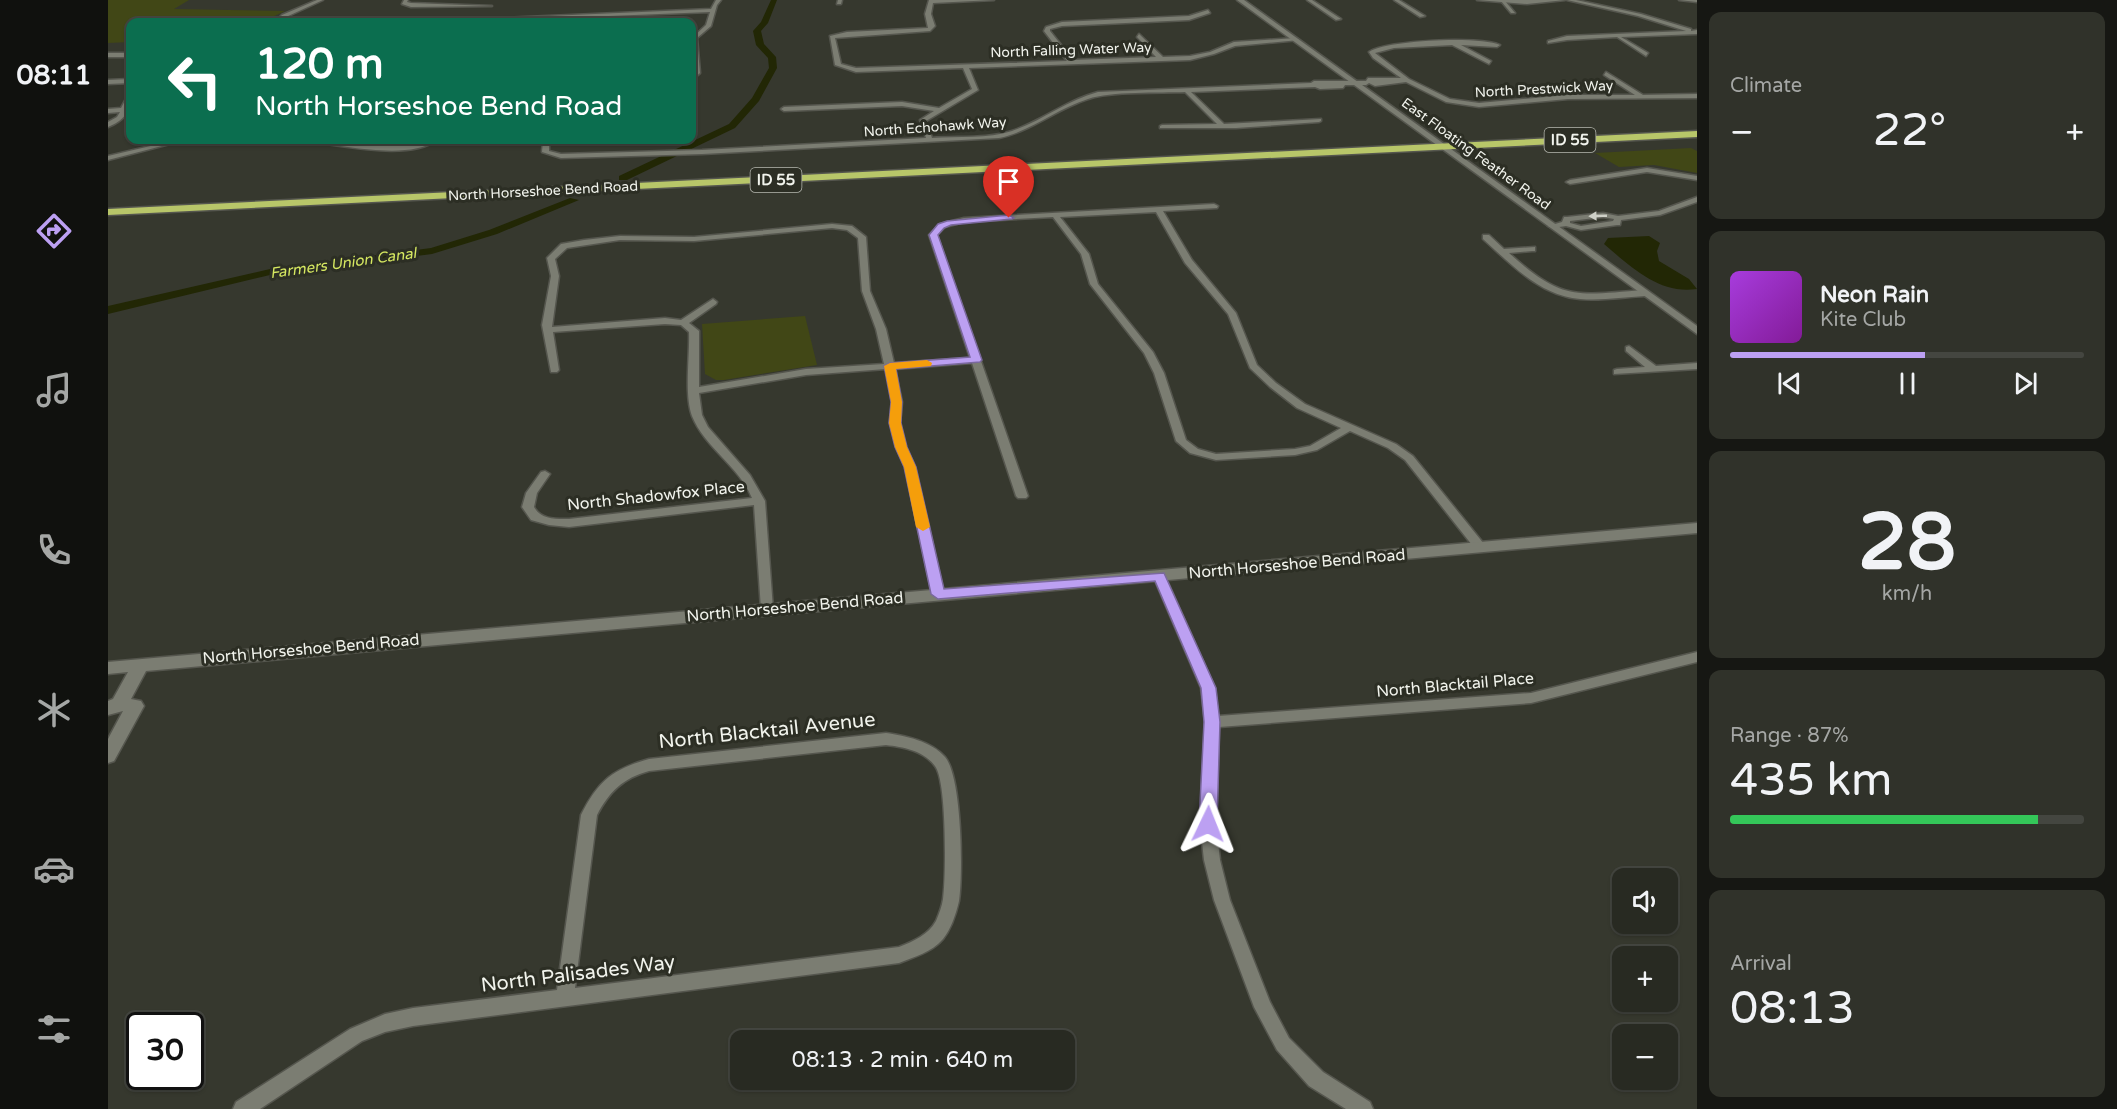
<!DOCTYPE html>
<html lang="en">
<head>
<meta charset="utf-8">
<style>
  :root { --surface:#282a22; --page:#30322a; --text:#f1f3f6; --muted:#a5a7a5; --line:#444640; --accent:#bca0f2 }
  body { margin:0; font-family:"Varela Round",sans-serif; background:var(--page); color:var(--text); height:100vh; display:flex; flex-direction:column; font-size:22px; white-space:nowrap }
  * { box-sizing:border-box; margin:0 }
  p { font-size:20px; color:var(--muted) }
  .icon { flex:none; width:33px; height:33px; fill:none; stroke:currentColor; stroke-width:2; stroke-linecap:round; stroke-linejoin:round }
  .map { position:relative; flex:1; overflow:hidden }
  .side { display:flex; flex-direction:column; gap:12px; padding:12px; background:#161713; width:420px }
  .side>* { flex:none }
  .top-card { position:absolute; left:18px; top:18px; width:570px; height:126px; border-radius:12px; box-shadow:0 2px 4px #0004,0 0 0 2px var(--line); background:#0b6e4f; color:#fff; overflow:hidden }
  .controls { position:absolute; left:1504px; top:868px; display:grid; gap:12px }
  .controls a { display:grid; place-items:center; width:66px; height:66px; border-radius:12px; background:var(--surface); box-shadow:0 2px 4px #0004,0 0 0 2px var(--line); font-size:30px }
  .speed { position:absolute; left:18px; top:1012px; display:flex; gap:12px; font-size:30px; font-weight:700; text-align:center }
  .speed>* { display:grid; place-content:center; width:78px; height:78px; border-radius:50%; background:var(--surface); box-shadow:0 2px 4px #0004,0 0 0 2px var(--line); line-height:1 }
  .speed .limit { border:3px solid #111; border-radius:9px; background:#fff; color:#111 }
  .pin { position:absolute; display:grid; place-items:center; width:51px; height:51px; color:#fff; margin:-62px -26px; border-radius:50% 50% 50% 0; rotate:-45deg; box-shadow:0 0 6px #0007 }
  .pin .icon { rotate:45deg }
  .me { position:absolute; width:66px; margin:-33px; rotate:2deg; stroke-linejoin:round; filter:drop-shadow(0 0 4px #0008) }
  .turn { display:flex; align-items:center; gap:21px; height:126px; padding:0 30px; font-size:27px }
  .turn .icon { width:78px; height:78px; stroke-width:2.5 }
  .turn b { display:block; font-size:42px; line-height:51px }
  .big { font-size:45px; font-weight:600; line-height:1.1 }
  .side .tile { flex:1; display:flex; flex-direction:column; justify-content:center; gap:9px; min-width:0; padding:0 21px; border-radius:12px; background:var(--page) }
  .side .dial { align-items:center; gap:0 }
  .dial b { font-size:78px; line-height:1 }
  .song { display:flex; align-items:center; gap:18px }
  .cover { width:72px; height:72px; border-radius:9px; background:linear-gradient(135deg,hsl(280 70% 55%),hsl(290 70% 35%)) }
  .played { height:6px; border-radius:3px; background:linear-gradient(90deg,var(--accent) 55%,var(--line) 55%) }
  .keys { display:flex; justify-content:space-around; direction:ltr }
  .heat { display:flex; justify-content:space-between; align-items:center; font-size:33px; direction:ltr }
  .charge { height:9px; border-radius:4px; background:linear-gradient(90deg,#34c759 87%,var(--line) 0) }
  .trip { position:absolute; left:622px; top:1030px; width:345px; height:60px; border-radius:12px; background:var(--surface); box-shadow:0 2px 4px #0004,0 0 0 2px var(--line); font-weight:600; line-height:60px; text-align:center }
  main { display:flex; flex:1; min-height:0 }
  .tabs { display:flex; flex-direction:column; width:108px; justify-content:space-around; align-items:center; background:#10110e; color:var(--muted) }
  .tabs .icon { width:42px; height:42px }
  .tabs .active { color:var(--accent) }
  .tabs b { font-size:27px; color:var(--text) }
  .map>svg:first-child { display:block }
</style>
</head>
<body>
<main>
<nav class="tabs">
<b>08:11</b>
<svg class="icon active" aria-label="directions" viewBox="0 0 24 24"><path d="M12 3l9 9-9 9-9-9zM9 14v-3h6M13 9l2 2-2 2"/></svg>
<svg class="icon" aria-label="music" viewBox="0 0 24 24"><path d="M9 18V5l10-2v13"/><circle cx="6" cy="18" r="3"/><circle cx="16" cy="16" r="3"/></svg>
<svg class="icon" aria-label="phone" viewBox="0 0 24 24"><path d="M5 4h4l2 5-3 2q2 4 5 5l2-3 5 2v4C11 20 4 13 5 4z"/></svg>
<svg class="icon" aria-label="climate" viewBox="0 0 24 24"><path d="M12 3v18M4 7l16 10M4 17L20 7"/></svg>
<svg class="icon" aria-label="car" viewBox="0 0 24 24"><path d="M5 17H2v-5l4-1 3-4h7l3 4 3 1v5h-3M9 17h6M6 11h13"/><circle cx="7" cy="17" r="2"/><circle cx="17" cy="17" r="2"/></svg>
<svg class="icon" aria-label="filters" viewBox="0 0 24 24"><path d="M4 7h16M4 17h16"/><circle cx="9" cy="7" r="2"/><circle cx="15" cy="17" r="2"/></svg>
</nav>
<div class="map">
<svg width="1589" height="1109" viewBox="0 0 1589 1109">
  <rect width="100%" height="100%" fill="#36382e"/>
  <g fill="#414716">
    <path d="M0,0H81L66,9L177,11L154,22H22V42L0,43Z"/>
    <path d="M1583,148L1589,151V173L1546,165L1511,167L1487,153Z"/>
    <path d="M697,316L709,365L616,380H608L597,374L594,324Z"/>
  </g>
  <path fill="#222705" d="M1541,236L1552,243L1549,251L1551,261L1581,279L1589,289C1552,295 1523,267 1496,244L1500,238Z"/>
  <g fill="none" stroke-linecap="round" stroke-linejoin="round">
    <g fill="#222705" fill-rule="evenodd">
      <path d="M663,0H669L660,23L653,31L656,44L668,57L669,68L651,101L627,128L519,180H511V176L621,124L644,98L661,68L660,58L648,45L645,31L653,22Z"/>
      <path d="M462,198L471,200L389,234L324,254L162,275L0,314V306L162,269L323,248L381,230Z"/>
    </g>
    <defs>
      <g id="street">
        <path d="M209,0H215L178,17L172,22H167L174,15Z"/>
        <path d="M296,0H300L299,2L303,3L384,6L303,7L294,4Z"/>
        <path d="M608,0H613L609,5L603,26L589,38L592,73L584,80V75L586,73L584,38L598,25L602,12L373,21L370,19L603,9Z"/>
        <path d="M730,0H734L733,4H729Z"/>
        <path d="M821,0H886L825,3L823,14L827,26L822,31L727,38L733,64L748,68L959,61L936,31L938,27L954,22L1081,16L1100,10L1102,13L1081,20L954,26L942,29V31L965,60L1048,57L1029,37L1031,34L1055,57L1082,56L1102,52L1126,42L1188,38L1191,40L1127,46L1106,54L1082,60L861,68L870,90L818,121L824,138C850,136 880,139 904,131C934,121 959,100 990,92L1203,83L1206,81H1258L1260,78H1293L1265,58L1261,52C1279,40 1372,36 1392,45L1389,47L1353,45L1383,61L1381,64L1344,45L1286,48L1267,53L1301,79L1342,99L1371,103L1460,95H1527L1496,75L1498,72L1535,95L1589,94V98L1460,99L1371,107L1338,102L1298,82L1267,86L1261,83L1258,85H1237L1235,88L1212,89L1207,87L1083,92L1116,124L1213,119V121L1211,122L1128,128H1052V126L1054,125L1109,124L1077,92C1051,93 1003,91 980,99C948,109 924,131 891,138L594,154L453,158L434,152L435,140H441V151L453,154L594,150L818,138L812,120L826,111L794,106L676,111L673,109L676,107L794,102L831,108L864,89L855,68L748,72L727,65L722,36L739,32L820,28L817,14Z"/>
        <path d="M1199,0H1204L1233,19L1228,20Z"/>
        <path d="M1286,0H1291L1317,16L1312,17Z"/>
        <path d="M1459,0H1468L1533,14L1583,29V31L1589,30V34L1513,37L1540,53L1538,56L1509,37L1459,40L1440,43V41L1459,36L1578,31L1530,16Z"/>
        <path d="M1571,0H1589V2Z"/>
        <path d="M1393,1H1397L1407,13H1403Z"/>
        <rect x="0" y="53" width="22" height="4"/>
        <path d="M22,79V83L0,84V80Z"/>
        <path d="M22,95C24,111 15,121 0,127V122L9,117L12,112L0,113V109L13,108L19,97Z"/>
        <path d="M68,140H77L0,160V156Z"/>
        <path d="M198,140H216L283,146L300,145L321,140H329C300,161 236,145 201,142Z"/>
        <path d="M1539,168L1589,176V180L1539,172L1462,184L1458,182L1462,180Z"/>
        <path d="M1589,197V202L1552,215L1513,220L1512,225H1509L1473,230L1458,226L1444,228L1440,226L1454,222L1456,217H1459L1495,213L1510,216L1551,211ZM1495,217L1506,219L1505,221L1473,226L1462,223V221Z"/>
        <path d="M1106,204L1110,206L1109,208L1055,211L1084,260L1128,313L1149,365L1168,383L1197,404L1288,444L1305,456L1376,544L1378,547L1376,550H1368L1297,460L1280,448L1242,431L1209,450L1187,455L1108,460L1082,453L1068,441L1046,373L1036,353L982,284L973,254L945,217L856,222L837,227L829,235L920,496L918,498H910L908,496L864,363L787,369L794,402L792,423L798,447L807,467L836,594L834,597L830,598L824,594L797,467L788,447L782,423L784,402L778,369L698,375L591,393L594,415L600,427L642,475L657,501L665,609L663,612H655L653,609L646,505L461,527L441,525L423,520L414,507L418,493L433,472L437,471L442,474L429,493L426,507C433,520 448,519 461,519L644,498C631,466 597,448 584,416C576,394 582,356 581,332L573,325L557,324L445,332L451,370L449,372H443L434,325L443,276L439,258L453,244L476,240L512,236L586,237L724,224L744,226L758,237L762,291L778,329L786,363L862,358L821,235L832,224L856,218ZM1048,212L1077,263L1120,314L1142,368L1162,387L1189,408L1233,428L1202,446L1187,449L1108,454L1090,449L1078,440L1056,373L1045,352L990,284L981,254L952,217ZM724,228L739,230L750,238L754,291L768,329L776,364L698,369L591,387V331L581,323L608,304L609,302L605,299L573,320L557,318L444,327L451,276L447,259L459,248L512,240L586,241Z"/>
        <path d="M1375,235H1381L1396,249L1427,247V251H1424L1401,253C1455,302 1468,295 1537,290L1541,293L1537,296C1515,297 1494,301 1472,299C1432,296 1403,264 1375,239Z"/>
        <path d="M1521,346L1548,366L1589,363V369L1506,374V370L1509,369L1537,367L1518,351V347Z"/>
        <path d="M1051,572L1057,576L1107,688L1110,716L1423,693L1589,652V662L1423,703L1111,727L1108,824L1112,860L1122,900L1162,1002L1181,1038L1215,1072L1262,1102L1265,1109H1238L1201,1086L1169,1050L1146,1007L1106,900L1096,860L1092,824L1097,722L1093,688L1045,576Z"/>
        <path d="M778,733C798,736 823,741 837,757C854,777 855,874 851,901C848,914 843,929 835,939C824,952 806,957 791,963L305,1026L277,1032L254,1041L152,1109H125L128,1102L242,1029L277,1014L305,1008L449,990L473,815C490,781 505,769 541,759ZM778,745C796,747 816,751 827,766C839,781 838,878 835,899C834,906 831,914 828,921C820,935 806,941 791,947L467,988L489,815C501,792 515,778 541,771Z"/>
      </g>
      <g id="secondary">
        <path d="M1129,0H1136L1589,326V334Z"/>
        <path d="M1369,0H1457L1419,4Z"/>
        <path d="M1589,523V533L38,671L23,699L33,701L36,706L6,761L0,763V739L15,711L0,715V701L5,699L20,672L0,674V662Z"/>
      </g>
      <path id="highway" d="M1589,131V137L0,215V209Z"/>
    </defs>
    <use href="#street" stroke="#55564e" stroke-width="3"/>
    <use href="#secondary" stroke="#55564e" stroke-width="3"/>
    <use href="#highway" stroke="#55564e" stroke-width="3"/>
    <use href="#street" fill="#7b7d72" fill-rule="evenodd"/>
    <use href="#secondary" fill="#7b7d72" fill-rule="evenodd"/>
    <use href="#highway" fill="#b8c669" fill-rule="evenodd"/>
  </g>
  <defs><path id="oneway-solid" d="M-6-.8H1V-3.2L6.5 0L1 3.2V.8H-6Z" transform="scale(1.5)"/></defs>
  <use fill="#ced0c7" href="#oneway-solid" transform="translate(1490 216) rotate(178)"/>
  <path fill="#bca0f2" stroke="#7a689d" stroke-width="1.5" d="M901,215L906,218L904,219L843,225L836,228L830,235L874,360L872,362L788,369L794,402L793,423L799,447L808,467L836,589L1056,573L1108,688L1112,722L1109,824L1106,829L1100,832L1094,829L1091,824L1096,722L1093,688L1047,581L830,599L823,594L796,467L787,447L781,423L783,402L776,366L782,363L862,357L821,235L830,224L839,221Z"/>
  <path fill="#f59e0b" d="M819,360L824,363L823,366L788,369L794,402L793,423L799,447L808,467L822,527L815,531L808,527L796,467L787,447L781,423L783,402L776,366L782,363Z"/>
  <g text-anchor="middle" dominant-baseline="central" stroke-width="6" stroke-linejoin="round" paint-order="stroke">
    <g font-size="14" fill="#f1f3ec" stroke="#2c2e24">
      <text transform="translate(963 50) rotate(-2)">North Falling Water Way</text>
      <text transform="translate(1436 89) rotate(-3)">North Prestwick Way</text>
      <text transform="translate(827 127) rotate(-4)">North Echohawk Way</text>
      <text transform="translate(1368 154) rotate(36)">East Floating Feather Road</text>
      <text transform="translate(435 191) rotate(-3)">North Horseshoe Bend Road</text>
    </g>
    <g fill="#2c2e24" stroke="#b6b8b0" stroke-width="1.5">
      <rect x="1436.5" y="128" width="51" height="24" rx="4.5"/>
      <rect x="642.5" y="168" width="51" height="24" rx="4.5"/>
    </g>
    <g font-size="15" font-weight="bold" fill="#f1f3ec">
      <text x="1462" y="140">ID 55</text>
      <text x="668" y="180">ID 55</text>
    </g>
    <g font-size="15" font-style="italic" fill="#d6e861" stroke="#2c2e24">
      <text transform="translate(235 263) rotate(-8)">Farmers Union Canal</text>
    </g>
    <g font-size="16" fill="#f1f3ec" stroke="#2c2e24">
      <text transform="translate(548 496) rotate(-6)">North Shadowfox Place</text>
      <text transform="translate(1189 564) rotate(-5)">North Horseshoe Bend Road</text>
      <text transform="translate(687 607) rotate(-5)">North Horseshoe Bend Road</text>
      <text transform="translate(203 649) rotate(-5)">North Horseshoe Bend Road</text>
      <text transform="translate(1347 685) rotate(-5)">North Blacktail Place</text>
    </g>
    <g font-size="20" fill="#f1f3ec" stroke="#2c2e24">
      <text transform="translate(659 731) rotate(-6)">North Blacktail Avenue</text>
      <text transform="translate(470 974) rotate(-7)">North Palisades Way</text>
    </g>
  </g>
</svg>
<div class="controls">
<a><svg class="icon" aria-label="sound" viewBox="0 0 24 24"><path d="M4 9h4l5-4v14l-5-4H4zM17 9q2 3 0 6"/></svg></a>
<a>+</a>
<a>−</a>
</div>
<div class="speed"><div class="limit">30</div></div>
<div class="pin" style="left:901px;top:218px;background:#d93025"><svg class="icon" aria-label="arrive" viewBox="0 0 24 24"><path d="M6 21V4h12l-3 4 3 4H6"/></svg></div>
<svg class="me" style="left:1100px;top:824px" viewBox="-20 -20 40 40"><path d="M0-17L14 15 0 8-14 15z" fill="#bca0f2" stroke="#fff" stroke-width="4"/></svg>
<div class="trip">08:13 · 2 min · 640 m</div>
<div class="top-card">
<div class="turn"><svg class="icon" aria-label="left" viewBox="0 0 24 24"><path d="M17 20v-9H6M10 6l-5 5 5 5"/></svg><div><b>120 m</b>North Horseshoe Bend Road</div></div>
</div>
</div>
<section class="side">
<div class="tile"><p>Climate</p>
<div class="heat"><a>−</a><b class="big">22°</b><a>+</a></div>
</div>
<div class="tile">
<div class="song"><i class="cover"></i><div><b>Neon Rain</b><p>Kite Club</p></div></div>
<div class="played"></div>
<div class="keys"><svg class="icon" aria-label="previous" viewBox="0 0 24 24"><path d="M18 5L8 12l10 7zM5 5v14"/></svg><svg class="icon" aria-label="pause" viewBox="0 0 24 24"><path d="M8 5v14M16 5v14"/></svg><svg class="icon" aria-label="next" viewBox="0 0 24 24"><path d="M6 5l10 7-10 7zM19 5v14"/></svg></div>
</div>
<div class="tile dial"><b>28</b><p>km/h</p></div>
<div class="tile"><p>Range · 87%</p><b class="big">435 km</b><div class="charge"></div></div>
<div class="tile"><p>Arrival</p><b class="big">08:13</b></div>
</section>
</main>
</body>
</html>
